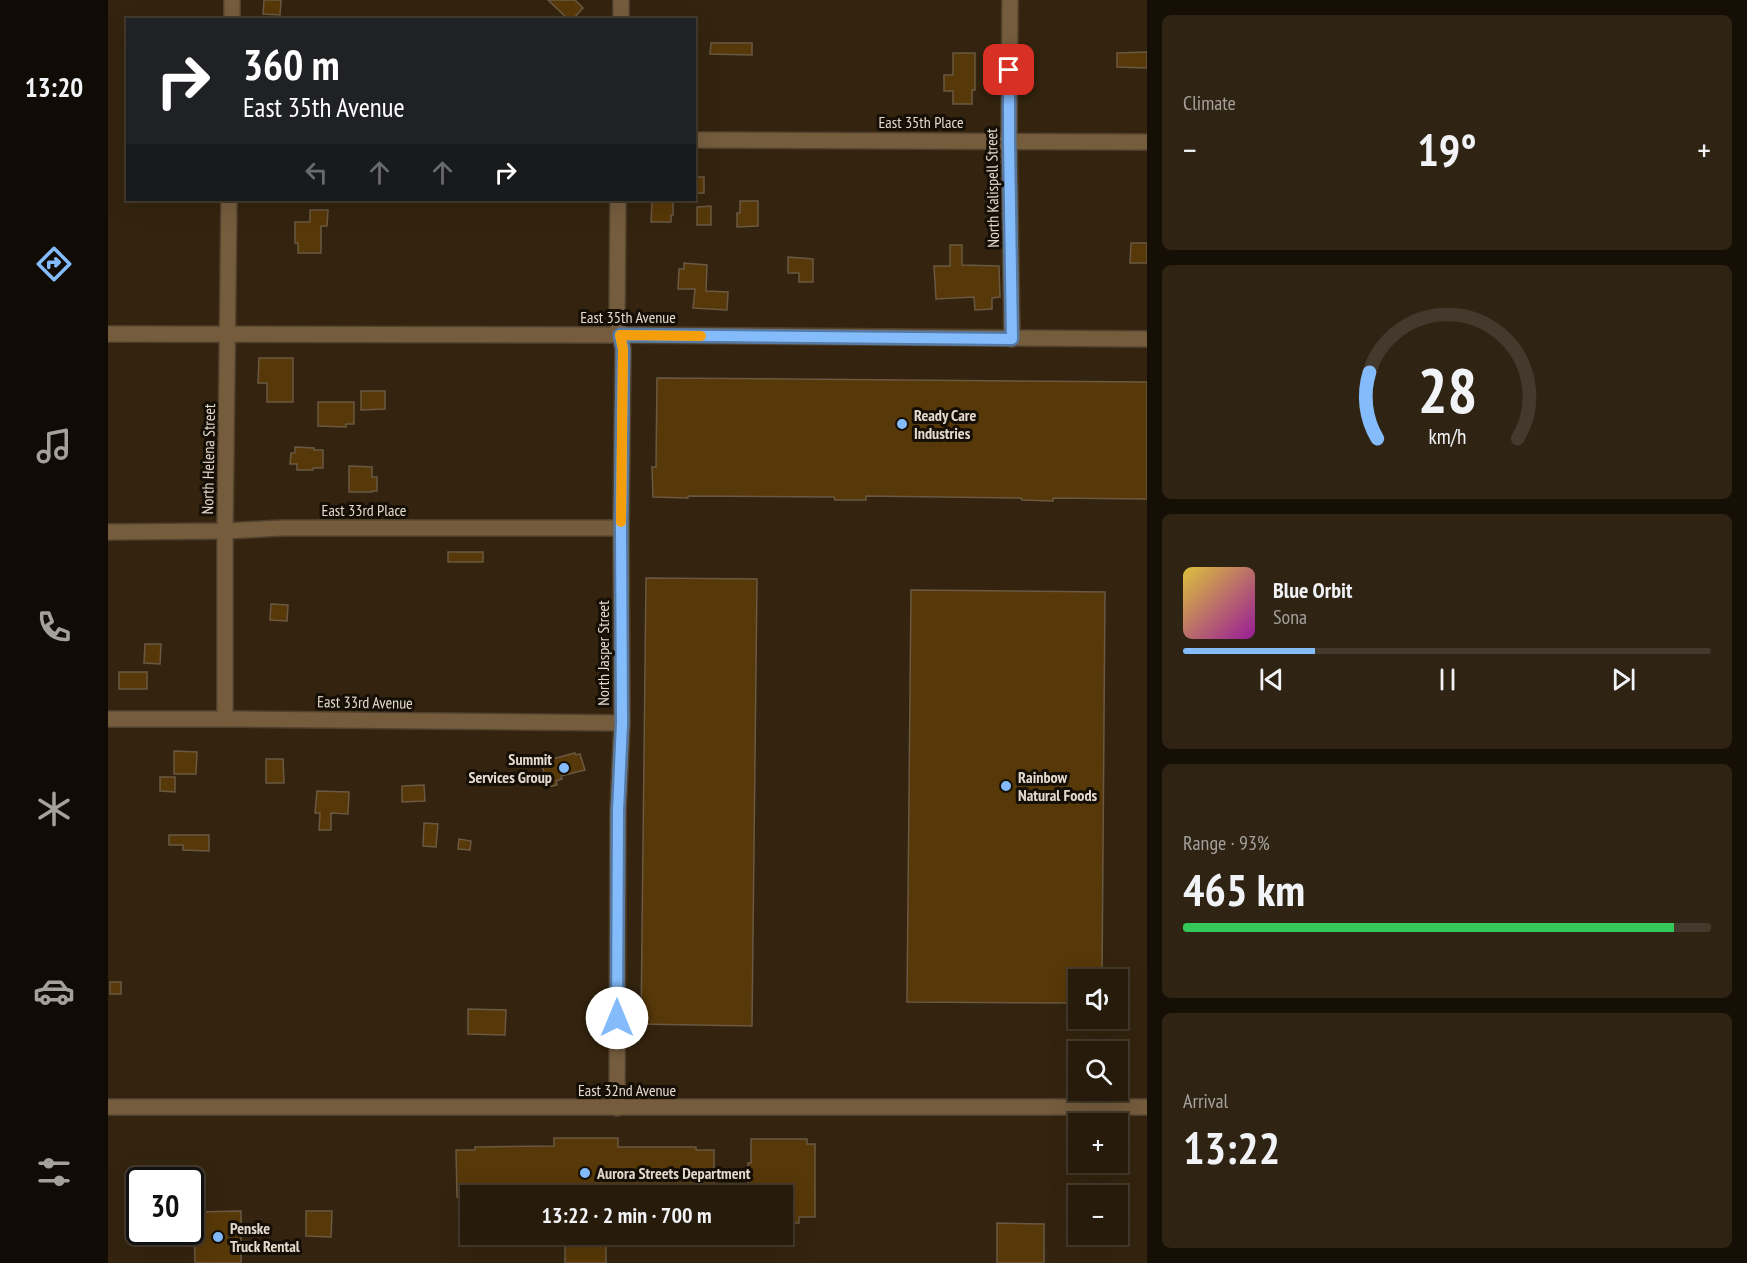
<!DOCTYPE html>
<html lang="en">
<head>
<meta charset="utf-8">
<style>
  :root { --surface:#271b0b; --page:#2f2414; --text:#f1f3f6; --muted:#a4a19d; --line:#43392c; --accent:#84bcfb }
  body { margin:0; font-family:"PT Sans Narrow",sans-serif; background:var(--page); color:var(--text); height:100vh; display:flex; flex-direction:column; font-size:22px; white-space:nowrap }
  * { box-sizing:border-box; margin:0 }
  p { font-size:20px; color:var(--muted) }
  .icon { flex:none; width:33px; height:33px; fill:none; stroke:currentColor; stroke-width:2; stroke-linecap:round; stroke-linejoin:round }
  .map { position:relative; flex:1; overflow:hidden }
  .details { display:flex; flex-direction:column; gap:15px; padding:15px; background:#150f06; width:600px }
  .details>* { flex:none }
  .guide { position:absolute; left:18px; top:18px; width:570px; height:183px; border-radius:0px; box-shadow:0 6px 24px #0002,0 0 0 2px var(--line); background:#202124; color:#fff; overflow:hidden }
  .tools { position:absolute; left:960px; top:969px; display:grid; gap:12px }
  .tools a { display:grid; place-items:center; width:60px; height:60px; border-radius:0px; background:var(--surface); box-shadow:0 6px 24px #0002,0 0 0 2px var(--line); font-size:30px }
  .speed { position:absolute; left:18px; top:1167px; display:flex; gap:12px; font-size:30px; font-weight:700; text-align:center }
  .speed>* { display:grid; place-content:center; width:78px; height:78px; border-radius:50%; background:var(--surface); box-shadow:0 6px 24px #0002,0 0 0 2px var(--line); line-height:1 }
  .speed .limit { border:3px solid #111; border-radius:9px; background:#fff; color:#111 }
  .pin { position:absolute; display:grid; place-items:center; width:51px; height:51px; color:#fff; margin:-26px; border-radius:12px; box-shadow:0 3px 9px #0006 }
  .me { position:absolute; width:66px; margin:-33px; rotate:0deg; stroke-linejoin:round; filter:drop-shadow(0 0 4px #0008) }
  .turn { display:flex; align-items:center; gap:21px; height:126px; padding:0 18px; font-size:27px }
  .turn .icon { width:78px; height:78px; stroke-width:2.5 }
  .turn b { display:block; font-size:42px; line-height:51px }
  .lanes { display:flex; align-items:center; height:57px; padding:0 18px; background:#0003; justify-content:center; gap:30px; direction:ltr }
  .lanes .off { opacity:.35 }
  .big { font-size:45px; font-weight:700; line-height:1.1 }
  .details .card { flex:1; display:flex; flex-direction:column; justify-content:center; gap:9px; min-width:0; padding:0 21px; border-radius:9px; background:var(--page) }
  .details .dial { align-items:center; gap:0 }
  .dial svg { height:156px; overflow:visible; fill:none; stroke:var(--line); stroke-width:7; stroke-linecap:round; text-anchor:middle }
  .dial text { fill:var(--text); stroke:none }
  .song { display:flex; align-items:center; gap:18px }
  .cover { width:72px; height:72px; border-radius:9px; background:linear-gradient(135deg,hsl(50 70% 55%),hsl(300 70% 35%)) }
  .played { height:6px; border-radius:3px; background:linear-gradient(90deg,var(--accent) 25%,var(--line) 25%) }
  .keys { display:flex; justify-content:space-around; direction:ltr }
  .heat { display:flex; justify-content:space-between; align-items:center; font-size:33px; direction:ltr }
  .charge { height:9px; border-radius:4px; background:linear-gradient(90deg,#34c759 93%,var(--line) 0) }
  .trip { position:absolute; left:352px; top:1185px; width:333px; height:60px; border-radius:0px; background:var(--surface); box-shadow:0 6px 24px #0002,0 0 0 2px var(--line); font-weight:700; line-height:60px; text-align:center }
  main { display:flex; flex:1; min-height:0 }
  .tab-bar { display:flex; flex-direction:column; width:108px; justify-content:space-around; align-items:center; background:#100b04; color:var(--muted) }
  .tab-bar .icon { width:42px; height:42px }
  .tab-bar .on { color:var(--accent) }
  .tab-bar b { font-size:27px; color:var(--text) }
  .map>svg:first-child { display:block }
</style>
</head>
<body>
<main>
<nav class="tab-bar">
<b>13:20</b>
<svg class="icon on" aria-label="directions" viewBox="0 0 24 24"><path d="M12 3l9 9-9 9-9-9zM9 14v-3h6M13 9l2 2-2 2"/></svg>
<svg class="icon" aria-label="music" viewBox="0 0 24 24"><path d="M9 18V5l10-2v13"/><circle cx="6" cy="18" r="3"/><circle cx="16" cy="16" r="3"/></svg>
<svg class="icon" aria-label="phone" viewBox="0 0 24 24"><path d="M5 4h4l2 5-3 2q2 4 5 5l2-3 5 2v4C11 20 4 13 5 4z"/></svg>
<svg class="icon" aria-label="climate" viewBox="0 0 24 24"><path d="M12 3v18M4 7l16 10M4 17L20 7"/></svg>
<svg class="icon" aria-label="car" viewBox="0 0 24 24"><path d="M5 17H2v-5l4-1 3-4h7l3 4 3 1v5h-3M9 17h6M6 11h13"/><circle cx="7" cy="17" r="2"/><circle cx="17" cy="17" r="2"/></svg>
<svg class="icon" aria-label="filters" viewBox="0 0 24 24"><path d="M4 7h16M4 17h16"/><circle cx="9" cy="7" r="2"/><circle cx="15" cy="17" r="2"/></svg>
</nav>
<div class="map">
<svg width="1039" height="1263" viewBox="0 0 1039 1263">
  <rect width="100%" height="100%" fill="#34240f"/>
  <g fill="#573808" stroke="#6a5842" stroke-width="1.5">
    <path d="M156,0H173L172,15L155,14Z"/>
    <path d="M440,0H467L475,8L464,20H461Z"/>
    <path d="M603,43H644V55L602,54Z"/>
    <path d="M1039,52V68L1009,67V53Z"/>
    <path d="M845,53H867V90H864V104H845V91H836V75H845Z"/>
    <rect x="586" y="177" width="10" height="16"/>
    <path d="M544,200H565V215H563V222H543Z"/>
    <path d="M632,201H650V226L629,227V213H632Z"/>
    <path d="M603,206V225H589V207Z"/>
    <path d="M202,210H220L219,226H213V253H190V243H187V222H202Z"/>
    <path d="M1023,243H1039V263H1022Z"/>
    <path d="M842,245H854V265L891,266L892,297L884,298V309L867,310L866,297L828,299L826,266H842Z"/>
    <path d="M680,257L705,259V282H691V273H680Z"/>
    <path d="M576,263L599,265L598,291L620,292L619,310L585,308L587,289H570L571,269H576Z"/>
    <path d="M151,358H185V402H159V383H150Z"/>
    <path d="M549,378L1039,382V499L945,498V501L914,500L913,498L758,496V500H727L726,497L580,496V498L545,497L544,467H548Z"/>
    <path d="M253,391H277V409L253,410Z"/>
    <path d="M210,402H246V424H238V427L210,426Z"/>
    <path d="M187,447L206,448V450H215V468H205V470H189V464H182L183,453H187Z"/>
    <path d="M241,466L264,467V477H269V491H264V492H241Z"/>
    <rect x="340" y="552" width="35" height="10"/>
    <path d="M538,578L649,579L644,1026L533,1024Z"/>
    <path d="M803,590L997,592L994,980H970V1003L799,1002Z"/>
    <path d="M163,604L180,605L179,621L162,620Z"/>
    <path d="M37,644H53L52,664L36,663Z"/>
    <rect x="11" y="672" width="28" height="17"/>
    <path d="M66,751L89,752L88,774H66Z"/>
    <path d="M467,753L468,755L472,754L477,770L453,776L454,779L448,781L449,785L440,787L433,762Z"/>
    <path d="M158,759H175L176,783H158Z"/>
    <path d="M52,777H67V792L52,791Z"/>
    <path d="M316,785L317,801L294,802V786Z"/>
    <path d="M209,791L241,792L240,814L223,813V830H211L212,813H207Z"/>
    <path d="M316,823L330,824L328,847L315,846Z"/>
    <path d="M61,835H101V851L75,850V845H61Z"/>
    <path d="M351,839L363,841L362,850L350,849Z"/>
    <rect x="2" y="982" width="11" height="12"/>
    <path d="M360,1009L398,1010L397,1035L360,1034Z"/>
    <path d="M446,1138H510V1147H588V1150H606V1196H363V1197H349L348,1150H367V1147L446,1146Z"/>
    <path d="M643,1139H699V1144H707V1217H691V1223H675V1196H640V1163H643Z"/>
    <path d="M133,1211V1263H87L86,1212Z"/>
    <path d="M198,1211H224L223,1237L198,1236Z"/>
    <path d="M889,1223L936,1224V1263H889Z"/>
    <rect x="457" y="1234" width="41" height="29"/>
  </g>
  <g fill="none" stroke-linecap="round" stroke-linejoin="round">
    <defs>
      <g id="minor">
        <path d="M902,0L901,141L904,339"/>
        <path d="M124,20V0"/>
        <path d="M513,20V0"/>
        <path d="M586,140L1039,142"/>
        <path d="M0,334L512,335L1039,339"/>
        <path d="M0,532L117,531L174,528H513"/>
        <path d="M0,719H128L514,723"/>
        <path d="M117,719V531L121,200"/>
        <path d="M0,1107H1039"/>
        <path d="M509,1108L510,811L514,723L513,528L515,349L509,321L510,200"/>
      </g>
    </defs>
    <use href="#minor" stroke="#50412d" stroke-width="18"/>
    <use href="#minor" stroke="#755c3d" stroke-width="15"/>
  </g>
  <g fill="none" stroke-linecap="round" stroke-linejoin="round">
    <defs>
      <path id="route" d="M509,1018L510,811L514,723L513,528L515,349L512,335L904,339L901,141V70"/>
    </defs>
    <use href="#route" stroke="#567aa3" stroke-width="15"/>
    <use href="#route" stroke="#84bcfb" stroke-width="10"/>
    <path stroke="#f59e0b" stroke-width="10" d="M513,522L515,349L512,335L593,336"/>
  </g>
  <g fill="#84bcfb" stroke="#160f06" stroke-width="2">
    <circle cx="794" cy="424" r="6"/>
    <circle cx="456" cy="768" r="6"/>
    <circle cx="898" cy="786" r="6"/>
    <circle cx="477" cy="1173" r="6"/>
    <circle cx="110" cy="1237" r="6"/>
  </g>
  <g text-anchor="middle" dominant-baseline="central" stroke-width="6" stroke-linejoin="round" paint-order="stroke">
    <g font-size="16" fill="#e4d9cd" stroke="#160f06">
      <text x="813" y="122">East 35th Place</text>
      <text transform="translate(884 188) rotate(-91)">North Kalispell Street</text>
      <text x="520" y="317">East 35th Avenue</text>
      <text transform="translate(100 459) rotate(-89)">North Helena Street</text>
      <text x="256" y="510">East 33rd Place</text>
      <text transform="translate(495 653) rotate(-90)">North Jasper Street</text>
      <text transform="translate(257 702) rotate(1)">East 33rd Avenue</text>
      <text x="519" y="1090">East 32nd Avenue</text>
    </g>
    <g font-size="16" font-weight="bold" fill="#e4d9cd" stroke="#160f06" text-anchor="start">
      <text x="806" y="415">Ready Care<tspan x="806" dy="18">Industries</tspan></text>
      <text x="444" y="759" text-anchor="end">Summit<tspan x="444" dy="18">Services Group</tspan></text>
      <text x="910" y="777">Rainbow<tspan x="910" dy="18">Natural Foods</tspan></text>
      <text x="489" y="1173">Aurora Streets Department</text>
      <text x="122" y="1228">Penske<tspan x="122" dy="18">Truck Rental</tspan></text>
    </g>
  </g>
</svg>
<div class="tools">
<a><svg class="icon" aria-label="sound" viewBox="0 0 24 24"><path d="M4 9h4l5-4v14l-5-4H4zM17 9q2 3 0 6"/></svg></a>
<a><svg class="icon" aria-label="search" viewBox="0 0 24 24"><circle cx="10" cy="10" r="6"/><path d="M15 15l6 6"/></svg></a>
<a>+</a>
<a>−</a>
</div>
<div class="speed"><div class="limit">30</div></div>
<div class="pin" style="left:901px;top:70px;background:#d93025"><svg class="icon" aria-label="arrive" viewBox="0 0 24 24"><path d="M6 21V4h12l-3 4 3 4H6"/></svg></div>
<svg class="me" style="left:509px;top:1018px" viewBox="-20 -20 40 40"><circle r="19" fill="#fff"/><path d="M0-13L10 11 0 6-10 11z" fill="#84bcfb"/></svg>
<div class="trip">13:22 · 2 min · 700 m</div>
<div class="guide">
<div class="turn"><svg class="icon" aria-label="right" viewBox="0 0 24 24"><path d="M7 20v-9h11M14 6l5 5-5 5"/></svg><div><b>360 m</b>East 35th Avenue</div></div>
<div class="lanes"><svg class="icon off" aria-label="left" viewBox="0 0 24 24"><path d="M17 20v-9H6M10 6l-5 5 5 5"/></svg><svg class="icon off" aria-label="ahead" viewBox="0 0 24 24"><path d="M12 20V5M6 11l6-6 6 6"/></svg><svg class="icon off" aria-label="ahead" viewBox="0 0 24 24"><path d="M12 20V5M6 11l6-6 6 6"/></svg><svg class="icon" aria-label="right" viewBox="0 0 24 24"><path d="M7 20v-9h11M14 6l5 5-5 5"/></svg></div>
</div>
</div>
<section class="details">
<div class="card"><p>Climate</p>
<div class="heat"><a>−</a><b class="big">19°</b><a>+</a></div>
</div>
<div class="card dial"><svg viewBox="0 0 100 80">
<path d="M14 69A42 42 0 1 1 86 69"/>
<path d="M14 69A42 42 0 0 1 10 35" stroke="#84bcfb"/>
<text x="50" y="56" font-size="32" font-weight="700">28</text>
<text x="50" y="72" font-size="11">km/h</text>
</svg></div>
<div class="card">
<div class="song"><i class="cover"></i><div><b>Blue Orbit</b><p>Sona</p></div></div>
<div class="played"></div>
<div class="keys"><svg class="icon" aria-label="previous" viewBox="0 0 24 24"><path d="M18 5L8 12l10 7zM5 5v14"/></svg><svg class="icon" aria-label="pause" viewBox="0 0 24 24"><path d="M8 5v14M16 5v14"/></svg><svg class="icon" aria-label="next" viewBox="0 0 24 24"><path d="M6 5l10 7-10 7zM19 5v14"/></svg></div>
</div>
<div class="card"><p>Range · 93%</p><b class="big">465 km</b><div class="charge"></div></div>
<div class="card"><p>Arrival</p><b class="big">13:22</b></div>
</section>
</main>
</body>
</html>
